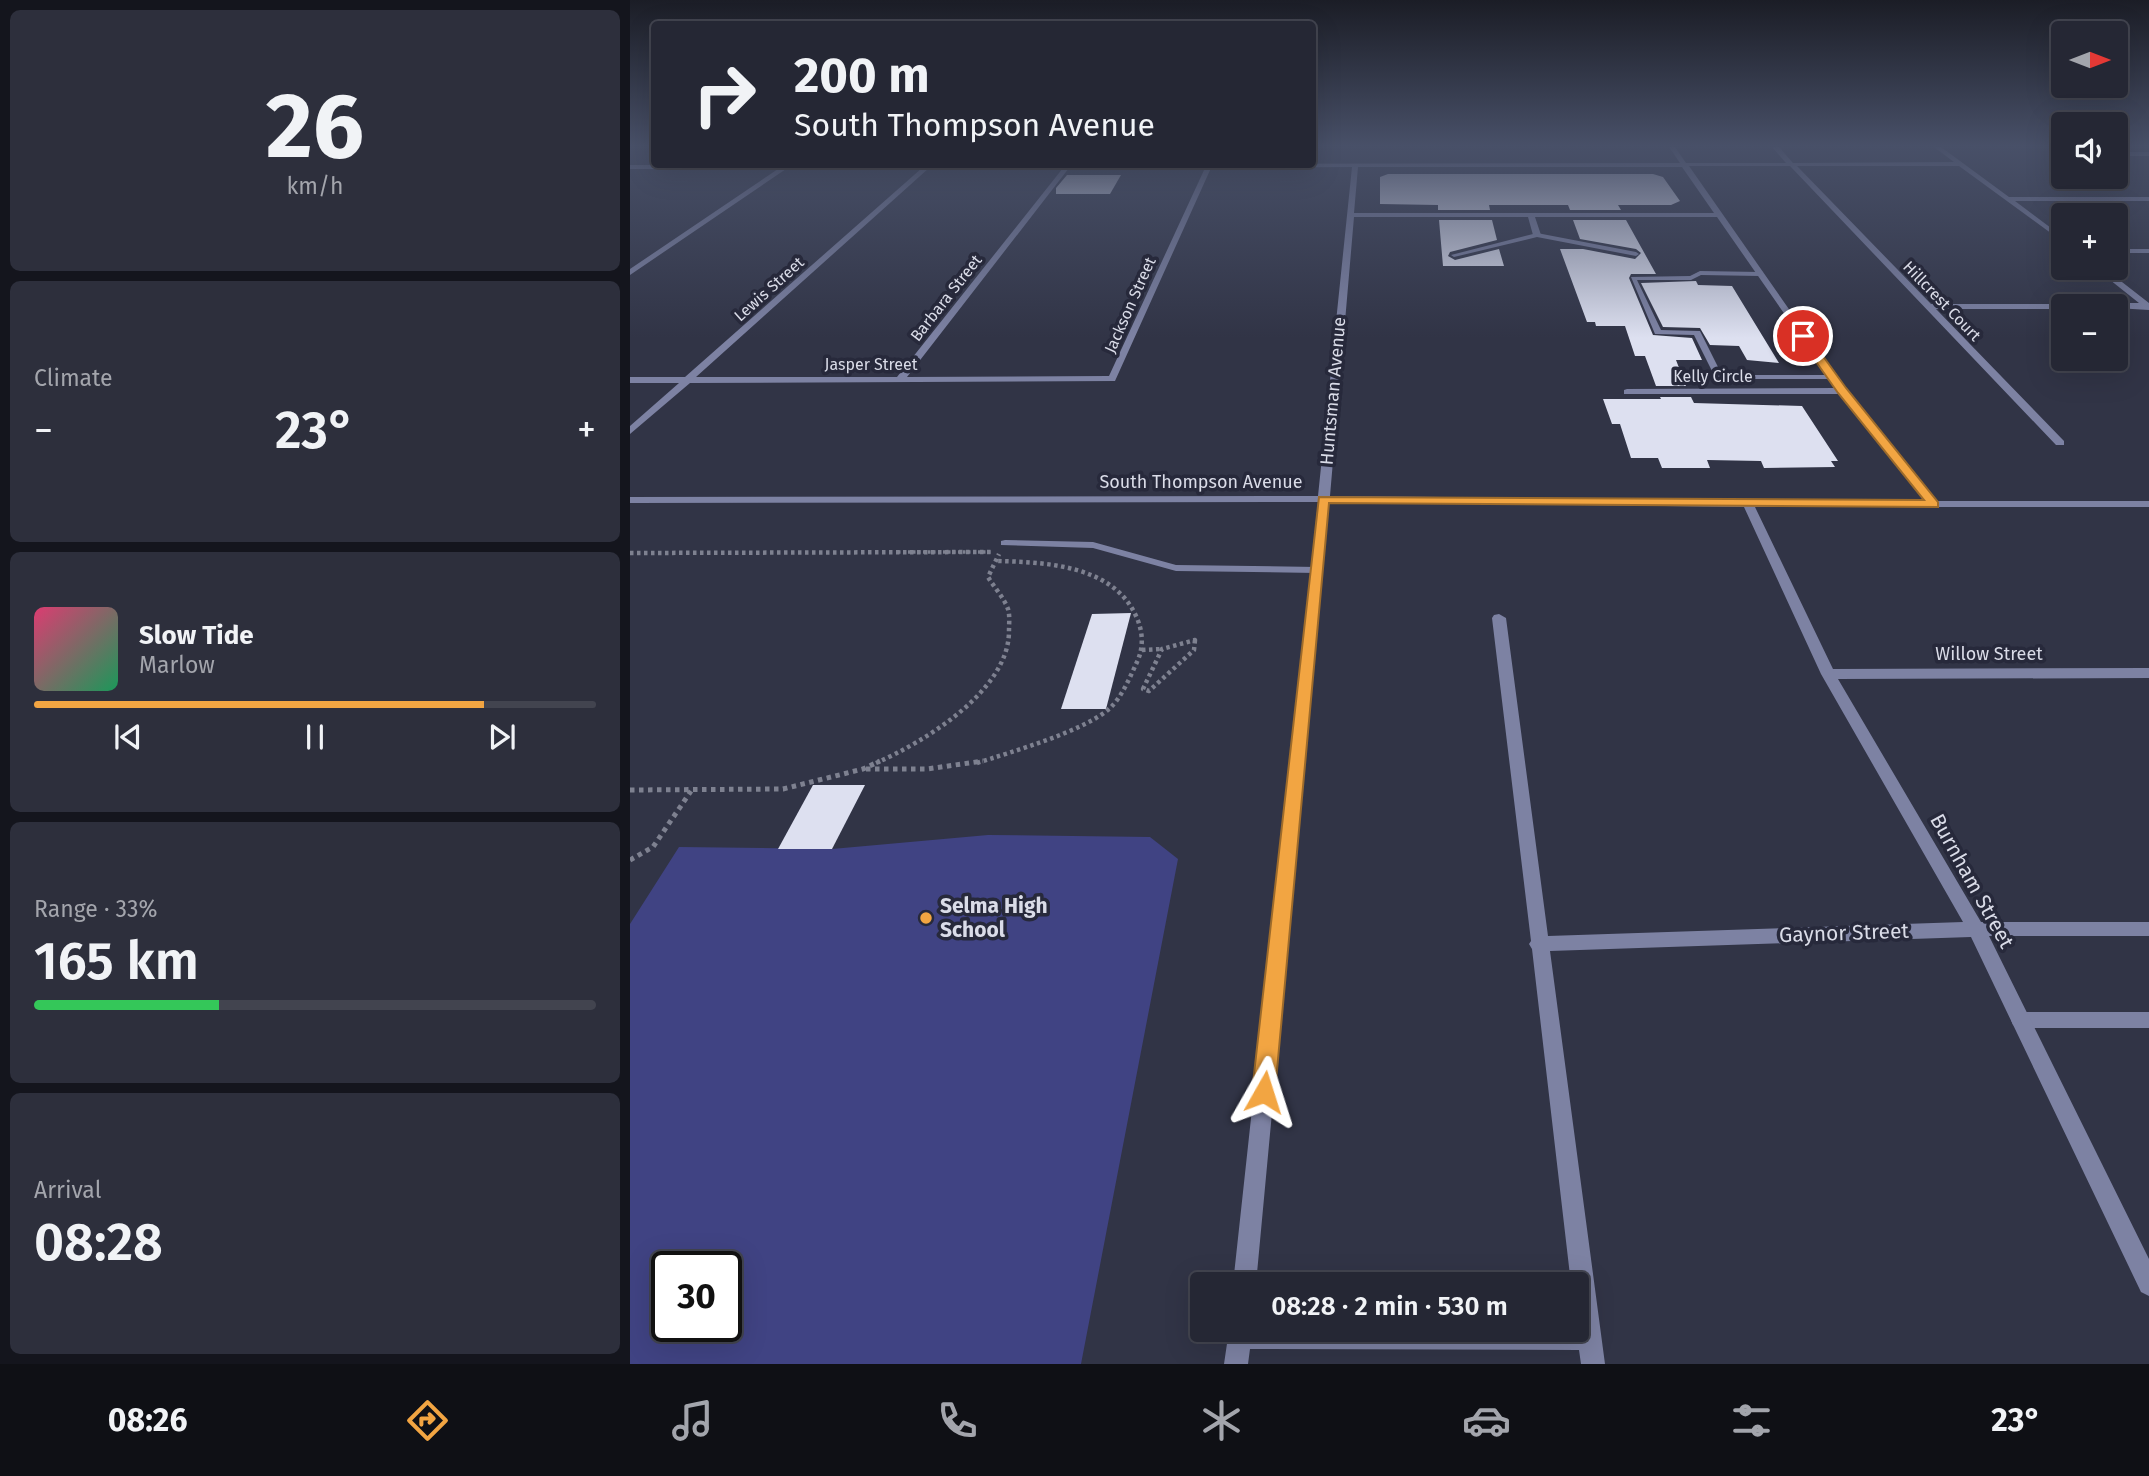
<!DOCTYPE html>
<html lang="en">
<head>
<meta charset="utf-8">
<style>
  :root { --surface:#252734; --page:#2d2f3c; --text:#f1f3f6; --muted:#a3a5ac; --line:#42444f; --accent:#f2a542 }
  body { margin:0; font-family:"Fira Sans",sans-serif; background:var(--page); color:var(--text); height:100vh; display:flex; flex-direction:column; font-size:26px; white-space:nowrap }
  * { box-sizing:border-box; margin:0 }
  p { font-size:23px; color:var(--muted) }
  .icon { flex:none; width:38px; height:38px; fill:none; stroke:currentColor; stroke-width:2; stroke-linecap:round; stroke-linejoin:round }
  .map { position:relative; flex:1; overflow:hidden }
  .drawer { display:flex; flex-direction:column; gap:10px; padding:10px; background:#14151d; width:630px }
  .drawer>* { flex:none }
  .guide { position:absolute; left:21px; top:21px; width:665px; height:147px; border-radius:7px; box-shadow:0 7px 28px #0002,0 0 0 2px var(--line); background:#252734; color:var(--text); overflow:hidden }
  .needle { width:46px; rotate:90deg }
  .controls { position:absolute; left:1421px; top:21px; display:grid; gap:14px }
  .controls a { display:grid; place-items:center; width:77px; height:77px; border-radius:7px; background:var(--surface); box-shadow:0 7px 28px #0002,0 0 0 2px var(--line); font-size:35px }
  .speed { position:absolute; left:21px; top:1251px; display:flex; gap:14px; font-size:35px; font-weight:700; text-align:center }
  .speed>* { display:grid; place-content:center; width:91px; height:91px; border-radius:50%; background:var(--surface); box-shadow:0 7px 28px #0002,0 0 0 2px var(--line); line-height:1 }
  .speed .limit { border:4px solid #111; border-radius:10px; background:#fff; color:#111 }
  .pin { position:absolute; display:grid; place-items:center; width:60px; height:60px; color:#fff; margin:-30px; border:4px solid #fff; border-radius:50%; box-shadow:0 2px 7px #0007 }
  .me { position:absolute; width:77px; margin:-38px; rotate:6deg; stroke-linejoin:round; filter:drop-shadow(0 0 5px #0008) }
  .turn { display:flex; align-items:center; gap:24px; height:147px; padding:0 28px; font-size:32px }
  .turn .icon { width:91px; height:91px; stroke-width:2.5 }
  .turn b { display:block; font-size:49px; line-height:60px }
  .big { font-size:52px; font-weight:600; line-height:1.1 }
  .drawer .card { flex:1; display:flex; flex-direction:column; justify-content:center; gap:10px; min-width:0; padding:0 24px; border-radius:10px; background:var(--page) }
  .drawer .dial { align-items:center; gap:0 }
  .dial b { font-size:91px; line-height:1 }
  .song { display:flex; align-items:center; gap:21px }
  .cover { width:84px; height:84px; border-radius:10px; background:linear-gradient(135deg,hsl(340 70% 55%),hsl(150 70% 35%)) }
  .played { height:7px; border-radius:4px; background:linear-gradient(90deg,var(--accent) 80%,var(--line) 80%) }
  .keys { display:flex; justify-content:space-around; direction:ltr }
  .heat { display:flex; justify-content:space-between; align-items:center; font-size:38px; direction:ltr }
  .charge { height:10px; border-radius:5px; background:linear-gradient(90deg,#34c759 33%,var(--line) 0) }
  .trip { position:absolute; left:560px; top:1272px; width:399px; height:70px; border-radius:7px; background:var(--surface); box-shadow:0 7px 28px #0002,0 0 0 2px var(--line); font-weight:600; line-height:70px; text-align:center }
  .dock { display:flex; height:112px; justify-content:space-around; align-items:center; background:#0f1015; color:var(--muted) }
  .dock .icon { width:49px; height:49px }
  .dock .current { color:var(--accent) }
  .dock b { font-size:32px; color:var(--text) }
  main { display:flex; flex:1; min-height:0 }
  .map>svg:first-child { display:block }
</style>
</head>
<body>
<main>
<section class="drawer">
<div class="card dial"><b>26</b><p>km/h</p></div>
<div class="card"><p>Climate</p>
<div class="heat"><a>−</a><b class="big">23°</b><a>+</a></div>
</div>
<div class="card">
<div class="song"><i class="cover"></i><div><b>Slow Tide</b><p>Marlow</p></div></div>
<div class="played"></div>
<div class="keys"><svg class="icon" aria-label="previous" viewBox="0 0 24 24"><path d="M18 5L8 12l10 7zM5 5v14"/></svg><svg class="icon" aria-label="pause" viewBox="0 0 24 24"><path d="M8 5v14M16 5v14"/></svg><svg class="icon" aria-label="next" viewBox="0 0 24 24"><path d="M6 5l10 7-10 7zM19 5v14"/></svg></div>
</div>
<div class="card"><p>Range · 33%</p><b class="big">165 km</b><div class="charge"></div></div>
<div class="card"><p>Arrival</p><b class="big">08:28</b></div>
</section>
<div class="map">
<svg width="1519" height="1364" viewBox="0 0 1519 1364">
  <rect width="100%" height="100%" fill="#313446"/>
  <path fill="#404383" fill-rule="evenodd" d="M358,835L520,837L548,859L451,1364H0V924L49,847L202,849ZM37,1267H96V1326H37Z"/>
  <g fill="#dde0f0">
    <path d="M758,174H1023L1033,177L1050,201L1041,205H988L991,210H940L938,205H859L860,210H808V205L750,204V177Z"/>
    <path d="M437,175H491L480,194H426V188Z"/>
    <path d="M809,220H862L867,240L820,252L818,256L825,260L869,249L874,266H813Z"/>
    <path d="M943,220H996L1026,274H1001L999,278L1023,335L1062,338L1072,360H1046L1056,386H1026L1015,356H1005L995,326H966L965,322H957L930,249H953L1005,259L1011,253L1006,249L950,239Z"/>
    <path d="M1066,281L1068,285L1102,286L1149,363L1117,360L1109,346L1080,345L1070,328L1033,327L1011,283Z"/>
    <path d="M1030,397H1061L1064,403L1172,406L1208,461H1201L1205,467L1134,468L1131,461L1077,460L1080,468H1032L1028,458H1001L990,424H982L973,399H1031Z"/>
    <path d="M501,613L476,709H431L462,614Z"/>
    <path d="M183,785H235L202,849H148Z"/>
  </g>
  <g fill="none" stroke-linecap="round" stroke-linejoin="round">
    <path stroke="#7e8190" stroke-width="3.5" stroke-dasharray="2.5 2.5" stroke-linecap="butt" d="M268,552H362"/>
    <g stroke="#7e8190" stroke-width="4.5" stroke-dasharray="3.5 3.5" stroke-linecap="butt">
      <path d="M0,553L362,552"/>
      <path d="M565,640L564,650L519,691L513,689L532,649Z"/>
      <path d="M512,650L532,649"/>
      <path d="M246,763C294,742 379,691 379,631C379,624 380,615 378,609C374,598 364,587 358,577L369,554"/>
      <path d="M347,763C381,752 455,731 480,708C492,697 500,677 507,662C514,647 513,631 506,616C483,565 415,562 366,561"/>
    </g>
    <g stroke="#7e8190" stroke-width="5" stroke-dasharray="4.5 4.5" stroke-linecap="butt">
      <path d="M236,769H297L353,761"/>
      <path d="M0,790L153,789L233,769L250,761"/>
      <path d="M0,860L23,847L61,791"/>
    </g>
    <g fill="#7d82a3" fill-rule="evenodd">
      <path d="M907,233L1006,252L1009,254L1006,256L907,237L824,257L821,255Z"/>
      <path d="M1070,271L1130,272L1133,274L1130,276L1071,275L1061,280H1007L1031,330L1070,331L1092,375H1202L1206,377L1205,379H1086L1064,335L1025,334L1001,277L1060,276Z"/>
      <path d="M375,540L463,542L546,565L687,567L692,570L687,573L546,571L463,548L371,545V541Z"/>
      <path d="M1389,1012H1519V1028H1389L1383,1025L1381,1020L1383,1015Z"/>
    </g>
    <g fill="#7d82a3" fill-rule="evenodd">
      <path d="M1039,147H1045L1056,163H1156L1142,147H1149L1163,163L1324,162L1304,147H1311L1379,197H1519V201H1385L1433,237V242L1329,166H1167L1301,304H1436L1437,306H1433V309H1306L1434,441V445H1426L1160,166H1059L1205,375L1307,501H1519V507H1125L1203,669L1519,668V678L1208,679L1351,922H1519V936H1359L1519,1259V1296L1511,1292L1341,937L920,951L975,1364H951L949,1350L620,1349L618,1364H594L599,1330H947V1284H941L902,949L899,944L901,941L862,618L864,615L869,614L876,618L918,936L1333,922L1191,674L1114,507L699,502L626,1284H603L688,502L0,503V497L688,496L722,167L581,168L485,381L60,383L0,434V426L49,383H0V377H55L292,168L156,169L0,275V269L148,169H0V165L1050,163ZM728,167H1052L1084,213H724ZM299,168H433L267,377H66ZM439,168H575L479,376L277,377ZM724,217H898L903,235L907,237L911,235L905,217H1087L1206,388L997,389L994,390V394H1211L1295,501L700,496Z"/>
      <rect x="1486" y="152" width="33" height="4"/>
      <rect x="1486" y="249" width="33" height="4"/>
      <path d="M1465,268H1474L1519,303V310L1453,306L1457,303H1509Z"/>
    </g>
  </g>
  <linearGradient id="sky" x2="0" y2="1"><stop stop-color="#1b1d26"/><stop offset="0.43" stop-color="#485068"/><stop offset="1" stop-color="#485068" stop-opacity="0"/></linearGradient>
  <rect width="1519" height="338" fill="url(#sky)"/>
  <path fill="#f2a542" stroke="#9d6b2b" stroke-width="2" d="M1173,333L1177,334L1216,388L1308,502V507L699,503L645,1092L642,1100L634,1103L626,1100L622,1092L689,497L1294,500L1208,393L1168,336Z"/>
  <circle fill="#f2a542" stroke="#27293b" stroke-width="2.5" cx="296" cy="918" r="7"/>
  <g text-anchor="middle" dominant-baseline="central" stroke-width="7" stroke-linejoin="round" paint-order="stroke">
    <g font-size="16" fill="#dadce8" stroke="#27293b">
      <text transform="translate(139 289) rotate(-42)">Lewis Street</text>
      <text transform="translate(316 298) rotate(-52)">Barbara Street</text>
      <text transform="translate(1312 301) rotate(46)">Hillcrest Court</text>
      <text transform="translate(500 305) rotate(-66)">Jackson Street</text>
      <text x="241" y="364">Jasper Street</text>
      <text x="1083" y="376">Kelly Circle</text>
    </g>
    <g font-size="18" fill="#dadce8" stroke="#27293b">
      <text transform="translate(703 391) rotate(-85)">Huntsman Avenue</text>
      <text x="571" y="482">South Thompson Avenue</text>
      <text x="1359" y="654">Willow Street</text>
    </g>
    <g font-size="21" fill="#dadce8" stroke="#27293b">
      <text transform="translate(1342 881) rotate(61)">Burnham Street</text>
      <text transform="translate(1214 933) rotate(-2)">Gaynor Street</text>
    </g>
    <g font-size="21" font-weight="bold" fill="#dadce8" stroke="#27293b" text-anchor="start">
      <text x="310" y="906">Selma High<tspan x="310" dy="24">School</tspan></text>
    </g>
  </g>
</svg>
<div class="controls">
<a><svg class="needle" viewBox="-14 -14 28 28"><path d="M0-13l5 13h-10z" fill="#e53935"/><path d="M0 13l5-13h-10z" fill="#a3a5ac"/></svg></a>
<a><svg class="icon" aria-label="sound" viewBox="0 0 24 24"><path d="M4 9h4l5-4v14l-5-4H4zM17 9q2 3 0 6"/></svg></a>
<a>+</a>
<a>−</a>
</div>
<div class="speed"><div class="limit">30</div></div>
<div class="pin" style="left:1173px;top:336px;background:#d93025"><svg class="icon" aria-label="arrive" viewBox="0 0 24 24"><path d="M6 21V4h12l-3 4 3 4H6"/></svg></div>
<svg class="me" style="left:634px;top:1092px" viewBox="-20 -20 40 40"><path d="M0-17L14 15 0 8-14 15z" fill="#f2a542" stroke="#fff" stroke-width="4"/></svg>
<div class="trip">08:28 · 2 min · 530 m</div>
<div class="guide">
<div class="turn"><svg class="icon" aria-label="right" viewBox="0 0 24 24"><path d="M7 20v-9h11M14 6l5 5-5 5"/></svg><div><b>200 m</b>South Thompson Avenue</div></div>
</div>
</div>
</main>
<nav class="dock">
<b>08:26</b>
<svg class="icon current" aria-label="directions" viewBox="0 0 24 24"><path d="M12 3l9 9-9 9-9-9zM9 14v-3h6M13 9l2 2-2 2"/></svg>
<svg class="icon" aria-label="music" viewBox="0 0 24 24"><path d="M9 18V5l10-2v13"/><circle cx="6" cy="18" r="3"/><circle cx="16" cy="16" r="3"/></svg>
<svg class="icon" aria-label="phone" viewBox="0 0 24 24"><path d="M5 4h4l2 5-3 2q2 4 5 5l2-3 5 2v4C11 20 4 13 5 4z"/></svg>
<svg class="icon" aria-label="climate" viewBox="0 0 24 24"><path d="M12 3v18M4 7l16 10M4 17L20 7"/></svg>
<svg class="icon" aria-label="car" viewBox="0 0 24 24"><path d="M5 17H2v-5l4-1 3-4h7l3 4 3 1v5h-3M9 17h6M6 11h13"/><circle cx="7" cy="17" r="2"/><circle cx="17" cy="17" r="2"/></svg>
<svg class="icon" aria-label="filters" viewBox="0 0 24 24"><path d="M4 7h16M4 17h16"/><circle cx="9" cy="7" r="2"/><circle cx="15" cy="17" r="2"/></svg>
<b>23°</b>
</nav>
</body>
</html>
